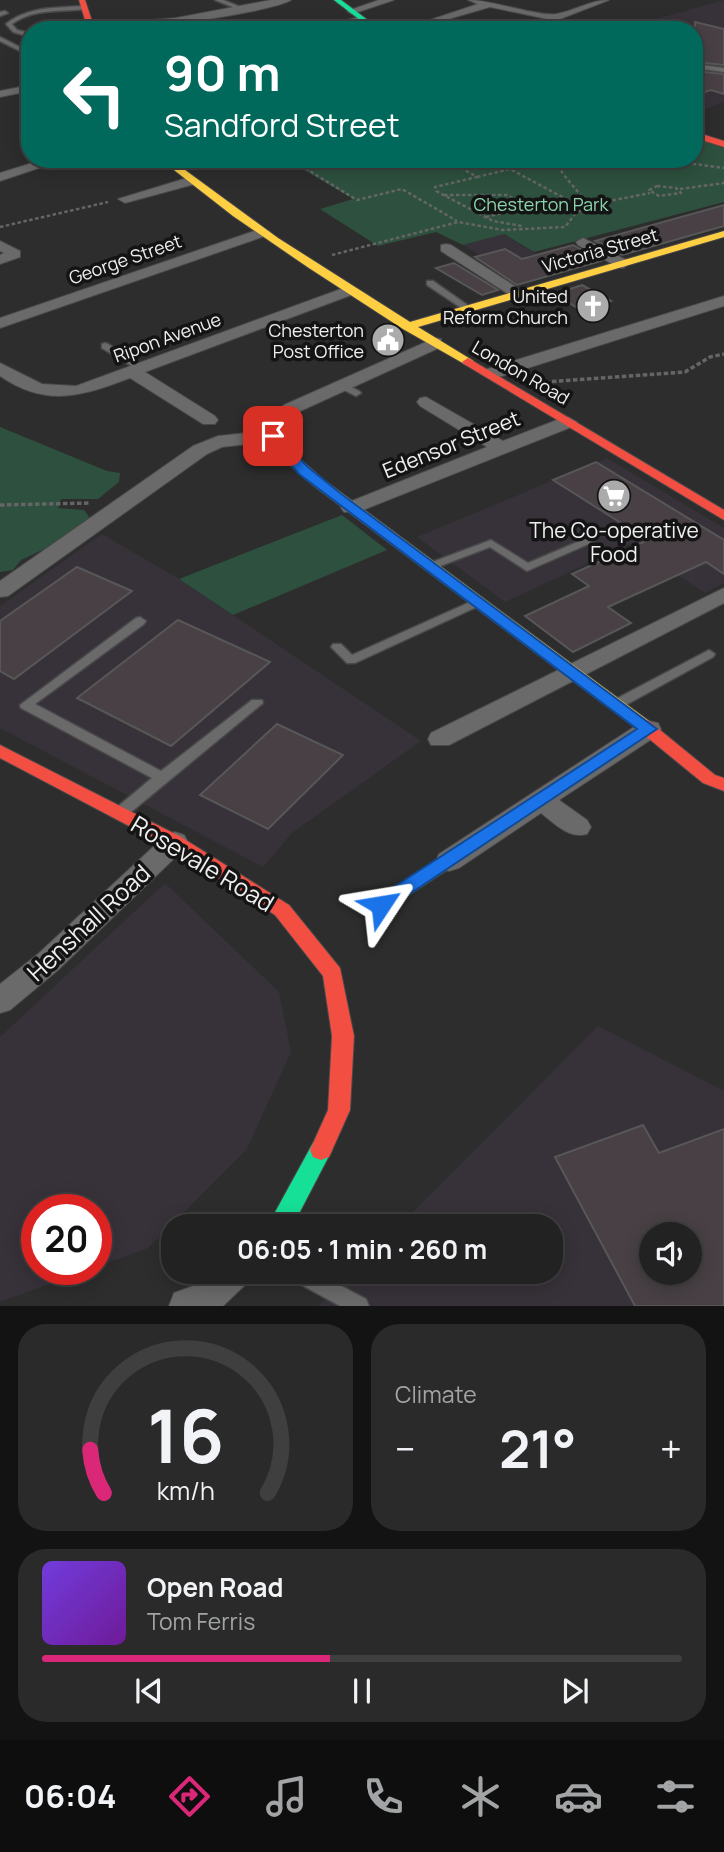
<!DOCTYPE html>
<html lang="en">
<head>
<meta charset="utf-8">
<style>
  :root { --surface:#222; --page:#2a2a2a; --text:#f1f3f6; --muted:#a2a4a5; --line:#3f3f40; --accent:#db2777 }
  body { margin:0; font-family:Manrope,sans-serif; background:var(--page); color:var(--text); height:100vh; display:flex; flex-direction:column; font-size:26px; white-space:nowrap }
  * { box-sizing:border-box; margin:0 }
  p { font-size:23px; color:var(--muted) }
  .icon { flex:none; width:38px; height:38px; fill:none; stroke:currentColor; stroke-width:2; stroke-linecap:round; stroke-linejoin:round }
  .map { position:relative; height:1306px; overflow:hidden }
  .sheet { display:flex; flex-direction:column; gap:18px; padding:18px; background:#131313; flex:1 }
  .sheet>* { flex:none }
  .banner { position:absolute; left:21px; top:21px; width:682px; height:147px; border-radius:28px; box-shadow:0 4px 18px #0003,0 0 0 2px var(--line); background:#00695c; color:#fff; overflow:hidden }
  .controls { position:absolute; left:639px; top:1222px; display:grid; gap:14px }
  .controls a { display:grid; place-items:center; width:63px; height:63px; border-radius:50%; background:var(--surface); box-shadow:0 4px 18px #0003,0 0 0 2px var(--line); font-size:35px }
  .speed { position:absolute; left:21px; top:1194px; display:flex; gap:14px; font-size:35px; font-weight:700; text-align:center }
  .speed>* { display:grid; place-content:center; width:91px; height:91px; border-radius:50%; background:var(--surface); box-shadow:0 4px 18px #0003,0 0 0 2px var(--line); line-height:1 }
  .speed .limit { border:10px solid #d22; background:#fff; color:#111 }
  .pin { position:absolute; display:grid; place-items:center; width:60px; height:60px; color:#fff; margin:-30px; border-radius:14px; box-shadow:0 4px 10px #0006 }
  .me { position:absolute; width:77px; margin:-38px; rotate:57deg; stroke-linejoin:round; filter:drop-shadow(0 0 5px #0008) }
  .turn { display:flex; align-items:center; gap:24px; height:147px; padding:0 28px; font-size:32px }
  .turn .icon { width:91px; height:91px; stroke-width:2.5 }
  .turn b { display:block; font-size:49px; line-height:60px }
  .big { font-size:52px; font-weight:700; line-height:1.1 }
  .sheet .card { flex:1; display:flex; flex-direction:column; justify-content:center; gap:10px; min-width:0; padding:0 24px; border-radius:28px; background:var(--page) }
  .sheet .dial { align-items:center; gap:0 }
  .dial svg { height:182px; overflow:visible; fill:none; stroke:var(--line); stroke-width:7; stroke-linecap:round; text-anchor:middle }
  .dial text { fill:var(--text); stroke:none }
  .song { display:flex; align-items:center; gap:21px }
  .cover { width:84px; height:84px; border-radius:10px; background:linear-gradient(135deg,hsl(260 70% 55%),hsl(280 70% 35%)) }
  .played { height:7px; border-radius:4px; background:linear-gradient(90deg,var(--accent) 45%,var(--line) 45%) }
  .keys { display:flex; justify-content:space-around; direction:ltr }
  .heat { display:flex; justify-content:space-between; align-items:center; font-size:38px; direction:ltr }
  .sheet .tiles { flex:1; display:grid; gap:18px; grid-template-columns:1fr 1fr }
  .card:last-child { grid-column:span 2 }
  .trip { position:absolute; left:161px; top:1214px; width:402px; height:70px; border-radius:28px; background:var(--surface); box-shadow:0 4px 18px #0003,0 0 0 2px var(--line); font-weight:700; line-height:70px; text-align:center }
  .menu { display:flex; height:112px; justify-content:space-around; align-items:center; background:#0e0e0e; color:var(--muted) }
  .menu .icon { width:49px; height:49px }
  .menu .active { color:var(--accent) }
  .menu b { font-size:32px; color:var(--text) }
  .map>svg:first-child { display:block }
</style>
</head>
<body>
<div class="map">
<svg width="724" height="1306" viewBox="0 0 724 1306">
  <rect width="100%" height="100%" fill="#2d2d2d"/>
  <g fill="#373239" fill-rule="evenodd">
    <path d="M724,0V102L695,113V30H617Z"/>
    <path d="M503,234L536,254L496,265L463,245Z"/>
    <path d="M607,458L724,528V583L705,593L630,544L505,602L417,537Z"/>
    <path d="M102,534L179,579L421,741L292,833L263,867L0,728V606Z"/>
    <path d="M165,883L279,992L291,1052L247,1149L148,1248L96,1267V1209H37V1269H90L0,1302V1037Z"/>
    <path d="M598,1026L724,1091V1306H318L352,1272H551V1227H398ZM651,1234H690V1272H651Z"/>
  </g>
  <g fill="#2d513e">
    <path d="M695,138L724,148V202L534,252L504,234L463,245L436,232L378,246L320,209L353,199L286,159H695Z"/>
    <path d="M0,427L107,471L120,473L119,482L98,499H61L58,508L84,510L90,518L66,539L21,560L13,570L0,572Z"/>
    <path d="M342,515L387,550L233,615L179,579Z"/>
  </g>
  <g fill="#484044" stroke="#575757" stroke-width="2" fill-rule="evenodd">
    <path d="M695,22L724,29V65L695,62Z"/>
    <path d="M695,71L724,74V94L711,90L695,95Z"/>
    <path d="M724,205V226L622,255L595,241Z"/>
    <path d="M573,245L601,261L517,285L475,257L505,249L522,259Z"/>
    <path d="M454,263L498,290L482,295L436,268Z"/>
    <path d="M582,285L611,301L581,310L554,294Z"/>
    <path d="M596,462L724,540V574L706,562L608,607L631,623L573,652L525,616L589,586L572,574L648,540L553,480Z"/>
    <path d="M77,567L132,591L14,679L0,671V621Z"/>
    <path d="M178,620L270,662L171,746L77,698Z"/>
    <path d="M277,724L343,755L268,829L200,795Z"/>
    <path d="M643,1125L659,1153L724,1129V1306H635L555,1157ZM651,1234H690V1272H651Z"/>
  </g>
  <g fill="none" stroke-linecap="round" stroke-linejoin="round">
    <defs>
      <g id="lane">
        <path d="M215,0H223L243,8L238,9Z"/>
        <path d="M85,6L87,9C61,12 34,8 12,24L17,30L30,33V37L13,32L6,24C28,6 58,8 85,6Z"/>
        <path d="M0,12L5,11L8,13L0,16Z"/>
        <path d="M0,37L30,52V56L0,41Z"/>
        <path d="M695,64L724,68V72L695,68Z"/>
        <path d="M427,281H433L473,309L466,311L427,285Z"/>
        <path d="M105,343L108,344L146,368L144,370H138L102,348V344Z"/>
        <path d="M339,381L359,391L361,393L356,396L336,386L334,384Z"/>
        <path d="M589,537L595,540L593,542L527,571L490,547L435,568L431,569L425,566L427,564L491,540L528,563Z"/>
        <path d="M479,598L483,600L485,602L483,604L355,663H347L331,647L333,644H341L352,655Z"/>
        <path d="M140,617L146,621L144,624L35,704L161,771L252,700H262L263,703L125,817H115L113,813L115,809L152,778L21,708L20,705L136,618Z"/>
        <path d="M709,650L715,654L713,657L622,707H612L611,704L612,701Z"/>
        <path d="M449,856L454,857L456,861L454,865L386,909L381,911L376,909L374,905L376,901Z"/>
        <path d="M287,1272H315L366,1299L369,1306H340L289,1278Z"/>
      </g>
      <g id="street">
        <path d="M271,0H291C271,13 108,36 86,28L91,25L176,18Z"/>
        <path d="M379,0H394L352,14L347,11Z"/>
        <path d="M468,0C493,0 539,17 556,14C575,11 589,0 609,0L560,19L562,22L554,30H543L551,22L547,19L490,7L435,23L430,20L478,4Z"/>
        <path d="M360,17L364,22L327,30H306Z"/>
        <path d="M30,85V91L0,97V91Z"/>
        <path d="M45,159H66L0,181V173Z"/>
        <path d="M190,177L197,181L195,184L125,203L118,199Z"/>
        <path d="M263,228L270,232L268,235L0,328V318Z"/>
        <path d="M583,238L628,261L630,264L623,268L618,267L578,245L576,242Z"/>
        <path d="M0,241L20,251V257L0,264V255L4,253L0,251Z"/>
        <path d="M446,244L451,245L527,294L525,297H513L441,251V245Z"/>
        <path d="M349,286L354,288V294L145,372L215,416L218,420L215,424H203L130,378C82,396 47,408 0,376V363L42,384L76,386Z"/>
        <path d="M724,296V306L496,378L490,379L481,374L484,370Z"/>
        <path d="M435,338L441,339V347L296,413L284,426L280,440L222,447L207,454L8,596L0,597V581L193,446L218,436L265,431L269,421L284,405Z"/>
        <path d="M426,397L503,441L562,418L568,417L577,422L574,426L358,512H344L341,508L344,504L487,447L420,406L417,402L420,398Z"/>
        <path d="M724,588V603L449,745H431L428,739L431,733Z"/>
        <path d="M649,721L658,723L661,729L658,735L559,800L587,820L591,827L587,834C569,839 555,824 541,813L459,868L449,871L439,868L436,861L439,854L640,723Z"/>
        <path d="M175,832L184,835L188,842L184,849L58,970L10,1010L0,1013V984L38,954L166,835Z"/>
        <path d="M208,1272H251L246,1284L223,1306H169L174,1293L193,1286Z"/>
      </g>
      <g id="fast">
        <path d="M334,0H341L381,30H373Z"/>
        <path d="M321,1140L329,1143L332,1150L292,1227H267L313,1143Z"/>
      </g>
      <g id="slow">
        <path d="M160,159H170L278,238L410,322L724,231V237L418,327L472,360L474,362L468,366L403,329L309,268L233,216Z"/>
        <path d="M273,432L278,433L294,454L324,480L649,721L651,725L649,729H637L314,486L284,460L267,436Z"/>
      </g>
      <g id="jam">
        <path d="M79,0H85L95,30H88Z"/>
        <path d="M695,132L724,141V147L695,138Z"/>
        <path d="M468,358L724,510V520L464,364L462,362Z"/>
        <path d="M643,719L649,721L715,775L724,778V791L703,783L637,729L635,725L637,721Z"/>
        <path d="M0,745L181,837L289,905L340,968L354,1036L350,1110L329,1157L321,1160L313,1157L310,1150L328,1110L332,1036L323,976L275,915L169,847L0,758Z"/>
      </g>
    </defs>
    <use href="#lane" stroke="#49494a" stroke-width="3"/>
    <use href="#street" stroke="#49494a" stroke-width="2"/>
    <use href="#fast" stroke="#49494a" stroke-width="2"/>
    <use href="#slow" stroke="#49494a" stroke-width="2"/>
    <use href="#jam" stroke="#49494a" stroke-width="2"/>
    <g stroke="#656565" stroke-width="2.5" stroke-dasharray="3.5 2.5" stroke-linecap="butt">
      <path d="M290,159L357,200L402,189L457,221"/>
      <path d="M445,159L477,177L435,187L436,191L493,221L522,226"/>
      <path d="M657,159L724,168"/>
      <path d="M477,177L510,169L566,199L560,200L575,214"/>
      <path d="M657,186L676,188L681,193L659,196L649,190Z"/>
      <path d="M680,189L724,183"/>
      <path d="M444,195H507L529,207"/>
      <path d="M589,205L650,193"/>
      <path d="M486,217L560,200"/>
      <path d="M0,227L108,202"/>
      <path d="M332,255L458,222L503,230L565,227L575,214L589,205L563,174L555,159"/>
    </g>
    <g stroke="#656565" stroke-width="3.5" stroke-dasharray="4.5 2.5" stroke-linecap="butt">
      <path d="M545,382L685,372L710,357L724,354"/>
      <path d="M0,505L90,503"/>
    </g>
    <use href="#lane" fill="#6b6a6b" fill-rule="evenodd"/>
    <use href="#street" fill="#6b6a6b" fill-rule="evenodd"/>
    <use href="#fast" fill="#16e098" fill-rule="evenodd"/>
    <use href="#slow" fill="#ffcf43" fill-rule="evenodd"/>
    <use href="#jam" fill="#f24e42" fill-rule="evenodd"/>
  </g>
  <path fill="#1a73e8" stroke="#114b97" stroke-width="2" d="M273,432L309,468L340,493L657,729L381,913L374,911L371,905L374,900L637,729L299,474L266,436Z"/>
  <defs>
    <symbol id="church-disc" viewBox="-11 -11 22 22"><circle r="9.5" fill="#ababac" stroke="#151415"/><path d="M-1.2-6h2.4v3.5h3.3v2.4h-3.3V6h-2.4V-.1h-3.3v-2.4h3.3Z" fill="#fff"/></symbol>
    <symbol id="civic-disc" viewBox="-11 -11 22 22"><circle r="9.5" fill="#ababac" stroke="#151415"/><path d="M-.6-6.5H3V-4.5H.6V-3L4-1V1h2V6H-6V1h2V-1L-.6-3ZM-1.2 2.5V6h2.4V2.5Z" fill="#fff"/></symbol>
    <symbol id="supermarket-disc" viewBox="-11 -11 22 22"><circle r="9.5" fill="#ababac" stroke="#151415"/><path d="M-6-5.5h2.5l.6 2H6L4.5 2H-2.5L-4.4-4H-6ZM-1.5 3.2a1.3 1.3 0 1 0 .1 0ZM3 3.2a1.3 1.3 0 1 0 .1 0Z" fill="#fff"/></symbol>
  </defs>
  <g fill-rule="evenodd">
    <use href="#church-disc" x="574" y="287" width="38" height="38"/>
    <use href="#civic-disc" x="369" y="321" width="38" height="38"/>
    <use href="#supermarket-disc" x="595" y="477" width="38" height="38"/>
  </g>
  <g text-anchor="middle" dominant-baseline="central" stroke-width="7" stroke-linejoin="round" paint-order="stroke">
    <g font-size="18" fill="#8ad4ab" stroke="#151415">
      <text x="541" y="204">Chesterton Park</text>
    </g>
    <g font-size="18" fill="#efeff0" stroke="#151415">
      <text transform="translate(600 250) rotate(-16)">Victoria Street</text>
      <text transform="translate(125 259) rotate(-19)">George Street</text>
      <text transform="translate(167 337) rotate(-20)">Ripon Avenue</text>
      <text transform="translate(521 372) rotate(30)">London Road</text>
    </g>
    <g font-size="18" fill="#efeff0" stroke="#151415" text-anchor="end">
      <text x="568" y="296">United<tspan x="568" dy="21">Reform Church</tspan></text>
      <text x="364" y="330">Chesterton<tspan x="364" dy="21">Post Office</tspan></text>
    </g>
    <g font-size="21" fill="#efeff0" stroke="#151415">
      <text transform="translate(451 444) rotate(-22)">Edensor Street</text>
    </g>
    <g font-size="21" fill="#efeff0" stroke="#151415">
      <text x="614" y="530">The Co-operative<tspan x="614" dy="24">Food</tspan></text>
    </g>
    <g font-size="24" fill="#efeff0" stroke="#151415">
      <text transform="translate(203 863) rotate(31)">Rosevale Road</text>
      <text transform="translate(88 922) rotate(-43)">Henshall Road</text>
    </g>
  </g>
</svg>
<div class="controls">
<a><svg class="icon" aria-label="sound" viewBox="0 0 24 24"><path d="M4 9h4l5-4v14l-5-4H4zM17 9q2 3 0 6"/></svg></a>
</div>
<div class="speed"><div class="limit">20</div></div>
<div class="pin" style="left:273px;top:436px;background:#d93025"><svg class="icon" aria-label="arrive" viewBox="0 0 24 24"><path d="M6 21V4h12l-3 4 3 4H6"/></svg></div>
<svg class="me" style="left:381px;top:905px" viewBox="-20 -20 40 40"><path d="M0-17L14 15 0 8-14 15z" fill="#1a73e8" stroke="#fff" stroke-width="4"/></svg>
<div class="trip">06:05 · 1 min · 260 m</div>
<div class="banner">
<div class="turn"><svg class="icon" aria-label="left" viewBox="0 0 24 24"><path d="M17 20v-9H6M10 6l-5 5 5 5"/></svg><div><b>90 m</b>Sandford Street</div></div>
</div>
</div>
<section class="sheet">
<div class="tiles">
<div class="card dial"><svg viewBox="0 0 100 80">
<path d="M14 69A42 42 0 1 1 86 69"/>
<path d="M14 69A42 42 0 0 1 8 50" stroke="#db2777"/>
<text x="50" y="56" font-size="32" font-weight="700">16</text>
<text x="50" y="72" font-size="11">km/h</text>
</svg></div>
<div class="card"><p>Climate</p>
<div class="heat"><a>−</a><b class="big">21°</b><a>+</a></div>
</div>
<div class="card">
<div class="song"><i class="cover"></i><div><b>Open Road</b><p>Tom Ferris</p></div></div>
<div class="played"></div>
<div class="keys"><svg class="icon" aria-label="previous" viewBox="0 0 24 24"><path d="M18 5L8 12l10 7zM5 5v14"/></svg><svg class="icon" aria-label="pause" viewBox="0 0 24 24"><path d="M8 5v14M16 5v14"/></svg><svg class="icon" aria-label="next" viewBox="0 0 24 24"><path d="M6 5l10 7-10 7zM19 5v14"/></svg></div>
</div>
</div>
</section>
<nav class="menu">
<b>06:04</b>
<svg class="icon active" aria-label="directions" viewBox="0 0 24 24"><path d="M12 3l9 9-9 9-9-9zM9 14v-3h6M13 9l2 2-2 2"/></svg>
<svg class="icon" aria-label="music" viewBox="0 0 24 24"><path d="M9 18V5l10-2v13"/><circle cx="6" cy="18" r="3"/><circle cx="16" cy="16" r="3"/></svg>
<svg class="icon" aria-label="phone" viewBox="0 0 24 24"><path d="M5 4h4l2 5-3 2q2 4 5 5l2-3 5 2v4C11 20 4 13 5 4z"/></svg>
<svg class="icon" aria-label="climate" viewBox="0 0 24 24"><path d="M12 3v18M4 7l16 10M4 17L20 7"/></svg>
<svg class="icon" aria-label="car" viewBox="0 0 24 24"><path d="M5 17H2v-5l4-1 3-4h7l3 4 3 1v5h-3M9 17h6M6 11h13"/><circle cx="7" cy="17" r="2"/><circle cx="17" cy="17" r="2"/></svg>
<svg class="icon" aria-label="filters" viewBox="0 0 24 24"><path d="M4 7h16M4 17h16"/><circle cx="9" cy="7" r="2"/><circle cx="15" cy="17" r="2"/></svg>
</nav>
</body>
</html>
